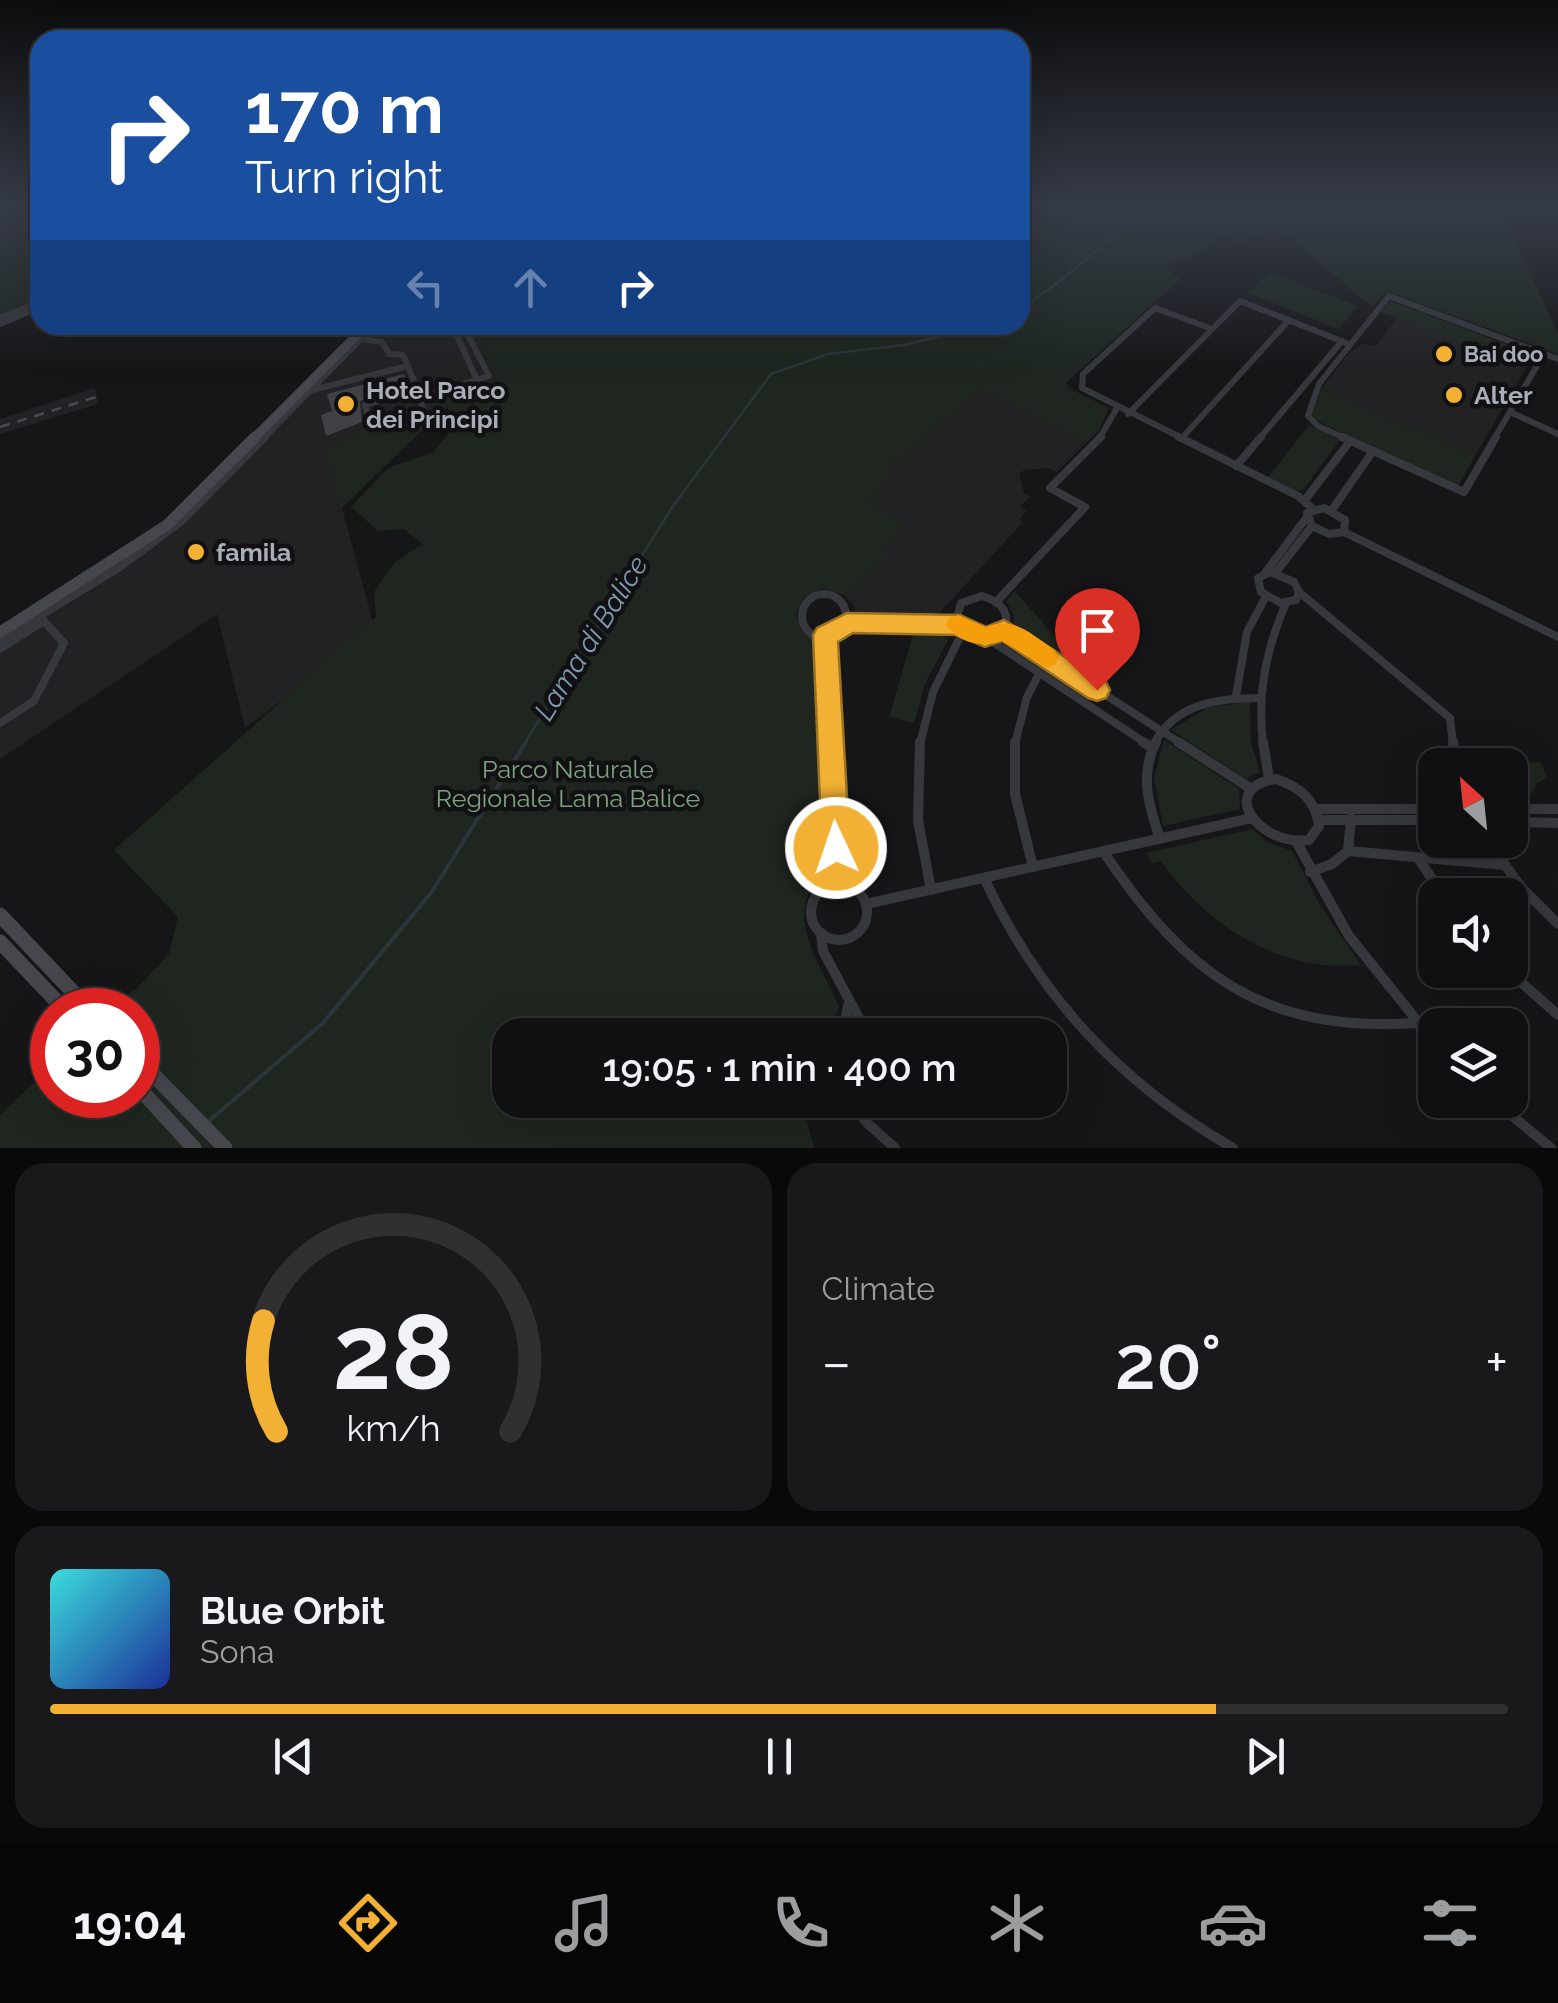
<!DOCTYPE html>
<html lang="en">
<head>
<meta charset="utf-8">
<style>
  :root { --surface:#101012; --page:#19191b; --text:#f1f3f6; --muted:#9c9d9f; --line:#303032; --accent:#f2b134 }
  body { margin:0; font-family:Raleway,sans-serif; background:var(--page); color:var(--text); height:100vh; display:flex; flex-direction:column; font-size:38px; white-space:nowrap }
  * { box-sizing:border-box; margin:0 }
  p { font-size:32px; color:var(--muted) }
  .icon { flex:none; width:55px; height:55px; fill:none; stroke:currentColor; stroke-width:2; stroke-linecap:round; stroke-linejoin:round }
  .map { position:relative; height:1148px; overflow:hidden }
  .panel { display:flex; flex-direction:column; gap:15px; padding:15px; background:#09090a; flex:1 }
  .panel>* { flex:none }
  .hud { position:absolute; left:30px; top:30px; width:1000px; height:305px; border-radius:30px; box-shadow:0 10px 40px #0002,0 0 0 2px var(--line); background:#1a4fa0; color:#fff; overflow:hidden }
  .needle { width:65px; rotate:333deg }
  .controls { position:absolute; left:1418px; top:748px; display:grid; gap:20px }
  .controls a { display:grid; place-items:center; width:110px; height:110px; border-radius:20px; background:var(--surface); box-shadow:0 10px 40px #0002,0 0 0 2px var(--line); font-size:50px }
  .speed { position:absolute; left:30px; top:988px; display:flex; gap:20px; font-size:50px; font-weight:700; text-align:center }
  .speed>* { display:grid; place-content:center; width:130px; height:130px; border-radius:50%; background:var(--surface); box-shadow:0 10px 40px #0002,0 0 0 2px var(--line); line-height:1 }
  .speed .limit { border:15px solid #d22; background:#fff; color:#111 }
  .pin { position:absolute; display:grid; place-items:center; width:85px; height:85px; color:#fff; margin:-102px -42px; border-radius:50% 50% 50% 0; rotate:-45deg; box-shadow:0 0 10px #0007 }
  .pin .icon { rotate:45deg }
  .me { position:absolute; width:110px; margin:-55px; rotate:357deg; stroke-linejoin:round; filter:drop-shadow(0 0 8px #0008) }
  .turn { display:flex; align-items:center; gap:35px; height:210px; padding:0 50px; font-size:45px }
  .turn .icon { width:130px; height:130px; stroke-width:2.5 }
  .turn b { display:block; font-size:70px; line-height:85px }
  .lanes { display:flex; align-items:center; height:95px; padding:0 50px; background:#0003; justify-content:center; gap:50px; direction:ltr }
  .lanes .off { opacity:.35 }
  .big { font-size:75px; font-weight:600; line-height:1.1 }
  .panel .card { flex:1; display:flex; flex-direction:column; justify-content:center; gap:15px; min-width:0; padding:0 35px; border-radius:30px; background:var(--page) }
  .panel .dial { align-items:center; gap:0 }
  .dial svg { height:260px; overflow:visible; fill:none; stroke:var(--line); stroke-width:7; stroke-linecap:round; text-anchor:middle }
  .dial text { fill:var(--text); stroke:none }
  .song { display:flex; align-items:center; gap:30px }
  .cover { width:120px; height:120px; border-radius:15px; background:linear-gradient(135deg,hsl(180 70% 55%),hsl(230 70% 35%)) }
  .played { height:10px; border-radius:5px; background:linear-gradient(90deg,var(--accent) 80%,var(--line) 80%) }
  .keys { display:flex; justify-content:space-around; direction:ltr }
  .heat { display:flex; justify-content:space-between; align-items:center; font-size:55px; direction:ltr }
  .panel .tiles { flex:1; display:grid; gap:15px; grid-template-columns:1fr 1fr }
  .card:last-child { grid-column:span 2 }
  .trip { position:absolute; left:492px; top:1018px; width:575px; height:100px; border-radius:30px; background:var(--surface); box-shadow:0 10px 40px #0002,0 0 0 2px var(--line); font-weight:600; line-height:100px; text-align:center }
  .menu { display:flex; height:160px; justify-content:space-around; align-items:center; background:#060607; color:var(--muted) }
  .menu .icon { width:70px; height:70px }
  .menu .current { color:var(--accent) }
  .menu b { font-size:45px; color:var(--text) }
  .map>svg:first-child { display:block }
</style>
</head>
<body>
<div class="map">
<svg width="1558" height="1148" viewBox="0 0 1558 1148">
  <rect width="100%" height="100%" fill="#161618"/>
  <g fill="#222225">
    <path d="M0,208H40V233L0,248Z"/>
    <path d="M1397,318L1526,368L1475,456L1321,389L1348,354L1363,344L1377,345Z"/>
    <path d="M371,325H471L498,380L429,398L434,410L362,431L326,449L375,630L245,728L217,614L0,759V637L143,548Z"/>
    <path d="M95,388L98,404L0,434V419Z"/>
    <path d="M980,388L1086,443L1057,472L1048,468L1024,470L1019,474L1024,493L1030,497L1020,506L1027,511L1019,519L1023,522L931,622L856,619L854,606L844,595L891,552L882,545L865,498L893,473L886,468Z"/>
  </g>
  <g fill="#1e261f">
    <path d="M1020,208H1500L1558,333V354L1392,293H1384L1372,307L1280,229L1241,243L1221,236L1202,253L1164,267L1180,279L1067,382L1069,388L1109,408L1099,430L1086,443L980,389L886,468L894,473L865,498L905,524L882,545L892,552L844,595L822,588L802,599L796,615L803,633L818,642L827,877C777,905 822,968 839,1006L830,1035H510V1100H801L814,1148H0V1115L52,1065V1095H138V1010H106L137,988L169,954L178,917L114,850L376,617L374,592L394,563L422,544L404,529L378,531L351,507L388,468L433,452L454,428L447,406L341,509L326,449L362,430L433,410L429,397L497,380L471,325H1020Z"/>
    <path d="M40,233V299L0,315V248Z"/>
    <path d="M1269,272L1358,306L1338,329L1248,293Z"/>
    <path d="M1390,301L1534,355L1526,368L1381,312Z"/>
    <path d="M1321,389L1475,456L1458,486L1315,420L1311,412Z"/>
    <path d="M1309,425L1340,440L1303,490L1295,491L1268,477Z"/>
    <path d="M1015,591L1094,681L1013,629L1014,616L1006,601Z"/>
    <path d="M914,632H933L949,638L925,684L914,723L889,717Z"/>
    <path d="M1250,702L1251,743L1260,772L1246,779L1171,730L1208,707Z"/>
    <path d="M1164,740L1239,789L1240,809L1163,826L1154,778Z"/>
    <path d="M1484,753C1504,753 1520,768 1540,761L1547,777L1536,784L1533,793L1510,794V765H1475Z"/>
    <path d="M1252,829L1267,842L1292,851L1320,905L1361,965C1280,973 1206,925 1161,861L1152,863L1147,853Z"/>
  </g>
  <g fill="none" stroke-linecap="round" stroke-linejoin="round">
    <g stroke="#2c353c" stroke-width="2.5">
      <path d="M1020,308C1069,280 1106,237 1154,208"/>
      <path d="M524,744L673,506L771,374L828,354L904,345L986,325"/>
    </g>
    <path stroke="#2c353c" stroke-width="4" d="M209,1121L323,1023L431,893L526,742"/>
  </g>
  <path fill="#404145" d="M404,374L408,385L360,401L362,422L326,436L321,415L332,411L327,394Z"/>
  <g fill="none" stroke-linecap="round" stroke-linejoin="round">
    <g stroke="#37383d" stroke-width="6">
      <path d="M0,318L40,302"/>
      <path d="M0,324L40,307"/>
      <path d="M452,325L477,380"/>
      <path d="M359,340L376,325"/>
      <path d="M1544,354L1558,359"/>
      <path d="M418,389L365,405L369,421L374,423L422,409L421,397"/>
      <path d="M308,391L408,366"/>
      <path d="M1510,412L1558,434"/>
      <path d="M1128,414L1240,301L1349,344"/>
      <path d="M263,439L361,339L382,342L389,354L403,355L421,397L489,376L463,325"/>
      <path d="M1099,439L1117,408"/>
      <path d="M1181,439L1289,320"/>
      <path d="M1184,439L1082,388L1083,374L1155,308L1212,329"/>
      <path d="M1259,439L1342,341"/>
      <path d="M1347,439L1318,426L1308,416L1319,384L1389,296L1544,354"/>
      <path d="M1494,439L1544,354"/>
    </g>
    <g stroke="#37383d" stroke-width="8">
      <path d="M1179,437L1298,496L1313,509"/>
      <path d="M1342,437L1464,492L1496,437"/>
      <path d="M1236,466L1261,437"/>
      <path d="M1305,500L1350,441"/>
      <path d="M1324,508L1345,520L1344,532L1329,534L1312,526L1307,513Z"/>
      <path d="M1332,510L1373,451"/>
      <path d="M1344,532L1558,637"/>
      <path d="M1270,572L1294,582L1299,592L1296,600L1281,603L1261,592L1258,578Z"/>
      <path d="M1276,572L1312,526"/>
      <path d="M1265,573L1307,517"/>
      <path d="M1299,592L1450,718L1453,744"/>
      <circle cx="824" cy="616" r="22"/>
      <path d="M982,596C998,601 1009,609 1006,627L994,636L971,634L957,617L961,603Z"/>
      <path d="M997,601L1085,507L1050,488L1101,437"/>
      <path d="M847,623L961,625"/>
      <path d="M1004,630L1182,744"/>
      <path d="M826,635L831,744"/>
      <path d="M985,637L1147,744"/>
      <path d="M0,640L120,567L183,520L265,437"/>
      <path d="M0,649L44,621"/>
      <path d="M1236,696L1247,632L1266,596"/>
      <path d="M0,723L34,701L64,643L37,614"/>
      <path d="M920,744L933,692L964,629"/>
      <path d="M1015,744L1027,697L1039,674"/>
      <path d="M1154,744C1175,703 1219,698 1260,698"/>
      <path d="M1263,744C1257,693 1266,650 1286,603"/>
    </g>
    <g stroke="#37383d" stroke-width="10">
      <path d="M831,742L838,884"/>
      <path d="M920,742L918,820L931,890"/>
      <path d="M1015,742V794L1033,867"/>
      <path d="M1143,742L1151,747"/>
      <path d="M1156,742C1139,775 1149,806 1160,839"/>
      <path d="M1178,742L1250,788"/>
      <path d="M1263,742L1269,778"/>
      <path d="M1453,742L1456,765"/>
      <path d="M1276,779C1300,787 1316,800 1319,826L1309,840C1259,847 1216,788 1276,779Z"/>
      <path d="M1316,809H1435"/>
      <path d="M1510,809H1558"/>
      <path d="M1319,820H1435"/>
      <path d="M1510,822L1558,823"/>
      <path d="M1487,840L1521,887L1558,924"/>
      <path d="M1297,843L1349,936L1435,1043"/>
      <path d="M1103,851C1186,975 1263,1033 1417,1023"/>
      <path d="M1348,851L1504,865"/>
      <path d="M1418,858L1443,895"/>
      <path d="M1310,872L1332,864L1348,851L1351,818"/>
      <path d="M984,878C1039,996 1120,1083 1233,1148"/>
      <circle cx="839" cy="912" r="28"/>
      <path d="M866,904L1252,818"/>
      <path d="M821,933L823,951L868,1035"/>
      <path d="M1507,970L1558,1015"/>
      <path d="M842,1035L848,1006"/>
      <path d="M851,1100L866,1122L895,1148"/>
      <path d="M928,1100L945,1105"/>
      <path d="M1493,1100L1551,1148"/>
    </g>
    <path stroke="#45474d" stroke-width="9" d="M253,439L367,325"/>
    <path stroke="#45474d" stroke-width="11" d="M0,632L167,525L255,437"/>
    <g stroke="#45474d" stroke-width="15">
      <path d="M0,915L90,1010"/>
      <path d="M0,942L65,1010"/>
      <path d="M138,1059L225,1148"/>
      <path d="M138,1087L194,1148"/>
    </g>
    <path stroke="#4a4c52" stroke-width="2.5" stroke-dasharray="10 8" stroke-linecap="butt" d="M0,427L96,397"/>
  </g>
  <linearGradient id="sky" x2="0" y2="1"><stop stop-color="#0c0c0d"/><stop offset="0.56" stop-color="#363c48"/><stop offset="1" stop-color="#363c48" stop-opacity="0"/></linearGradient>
  <rect width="1558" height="369" fill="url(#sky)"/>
  <path fill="#f2b134" stroke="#9d7322" stroke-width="2.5" d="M847,613L960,615L986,627L1004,620L1106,682L1110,690L1106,698L1097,701L1088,698L1002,641L985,647L957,635L853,633L838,642L850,848L846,858L836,862L826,858L822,848L813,635L817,628Z"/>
  <path fill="#f59e0b" d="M958,615L986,627C1015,616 1030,634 1055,650L1059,657L1055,665L1047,668L1002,641C982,648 958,643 946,625L949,618Z"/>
  <g fill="#f2b134" stroke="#111113" stroke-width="4">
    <circle cx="1444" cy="354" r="10"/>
    <circle cx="1454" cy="395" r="10"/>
    <circle cx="346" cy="404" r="10"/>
    <circle cx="196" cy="552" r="10"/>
  </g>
  <g text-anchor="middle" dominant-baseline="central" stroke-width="9" stroke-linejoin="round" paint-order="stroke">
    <g font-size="22" font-weight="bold" fill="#a8adb8" stroke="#111113" text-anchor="start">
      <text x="1464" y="354">Bai doo</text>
    </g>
    <g font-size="25" font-weight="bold" fill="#a8adb8" stroke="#111113" text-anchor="start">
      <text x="366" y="390">Hotel Parco<tspan x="366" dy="29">dei Principi</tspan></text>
      <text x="1474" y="395">Alter</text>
      <text x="216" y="552">famila</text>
    </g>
    <g font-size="25" fill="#7fa381" stroke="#111113">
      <text x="568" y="769">Parco Naturale<tspan x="568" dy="29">Regionale Lama Balice</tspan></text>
    </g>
    <g font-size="28" font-style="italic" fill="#7f9bb3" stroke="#111113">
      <text transform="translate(591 638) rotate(-58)">Lama di Balice</text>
    </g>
  </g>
</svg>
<div class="controls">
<a><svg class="needle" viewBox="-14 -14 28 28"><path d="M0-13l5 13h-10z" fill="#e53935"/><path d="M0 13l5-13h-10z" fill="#9c9d9f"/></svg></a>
<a><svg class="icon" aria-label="sound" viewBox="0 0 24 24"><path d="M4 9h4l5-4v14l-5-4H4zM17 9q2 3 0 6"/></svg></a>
<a><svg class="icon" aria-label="layers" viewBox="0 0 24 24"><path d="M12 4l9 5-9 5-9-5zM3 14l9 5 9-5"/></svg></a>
</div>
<div class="speed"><div class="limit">30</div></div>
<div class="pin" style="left:1097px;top:690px;background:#d93025"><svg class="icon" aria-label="arrive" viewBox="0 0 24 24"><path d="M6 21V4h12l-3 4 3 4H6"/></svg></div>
<svg class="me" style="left:836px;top:848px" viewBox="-20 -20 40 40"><circle r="17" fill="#f2b134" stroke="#fff" stroke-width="3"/><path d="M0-11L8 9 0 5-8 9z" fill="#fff"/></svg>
<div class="trip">19:05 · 1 min · 400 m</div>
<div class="hud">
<div class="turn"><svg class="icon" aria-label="right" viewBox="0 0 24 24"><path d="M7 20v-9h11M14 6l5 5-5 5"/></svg><div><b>170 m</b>Turn right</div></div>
<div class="lanes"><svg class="icon off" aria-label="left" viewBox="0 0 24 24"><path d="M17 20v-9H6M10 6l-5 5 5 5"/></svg><svg class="icon off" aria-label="ahead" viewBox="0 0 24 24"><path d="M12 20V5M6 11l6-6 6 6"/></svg><svg class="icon" aria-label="right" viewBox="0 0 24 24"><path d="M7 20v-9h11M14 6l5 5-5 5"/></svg></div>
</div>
</div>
<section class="panel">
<div class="tiles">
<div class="card dial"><svg viewBox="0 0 100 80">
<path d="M14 69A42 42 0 1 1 86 69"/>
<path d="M14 69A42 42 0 0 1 10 35" stroke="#f2b134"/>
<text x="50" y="56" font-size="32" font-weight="700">28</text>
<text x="50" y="72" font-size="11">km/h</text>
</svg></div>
<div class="card"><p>Climate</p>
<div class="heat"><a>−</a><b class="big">20°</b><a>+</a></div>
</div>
<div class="card">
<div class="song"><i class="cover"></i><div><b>Blue Orbit</b><p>Sona</p></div></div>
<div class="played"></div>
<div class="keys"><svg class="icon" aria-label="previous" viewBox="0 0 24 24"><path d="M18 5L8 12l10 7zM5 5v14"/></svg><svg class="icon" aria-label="pause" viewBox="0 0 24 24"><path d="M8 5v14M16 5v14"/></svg><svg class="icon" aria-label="next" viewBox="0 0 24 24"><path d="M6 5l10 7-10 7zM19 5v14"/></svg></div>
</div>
</div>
</section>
<nav class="menu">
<b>19:04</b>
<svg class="icon current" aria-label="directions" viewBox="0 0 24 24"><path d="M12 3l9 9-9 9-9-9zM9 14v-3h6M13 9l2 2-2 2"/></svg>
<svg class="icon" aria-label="music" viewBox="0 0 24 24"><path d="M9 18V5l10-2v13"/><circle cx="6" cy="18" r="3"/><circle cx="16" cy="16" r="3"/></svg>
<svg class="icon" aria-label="phone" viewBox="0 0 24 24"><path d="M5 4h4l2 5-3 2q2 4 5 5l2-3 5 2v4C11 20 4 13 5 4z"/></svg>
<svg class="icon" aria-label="climate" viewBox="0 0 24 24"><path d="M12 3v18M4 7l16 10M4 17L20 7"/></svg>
<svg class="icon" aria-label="car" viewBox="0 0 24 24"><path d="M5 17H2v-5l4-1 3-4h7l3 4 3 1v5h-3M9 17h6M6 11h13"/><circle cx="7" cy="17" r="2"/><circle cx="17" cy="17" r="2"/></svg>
<svg class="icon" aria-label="filters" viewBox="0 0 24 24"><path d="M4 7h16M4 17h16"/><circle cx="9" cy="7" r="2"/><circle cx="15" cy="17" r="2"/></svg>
</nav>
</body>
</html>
